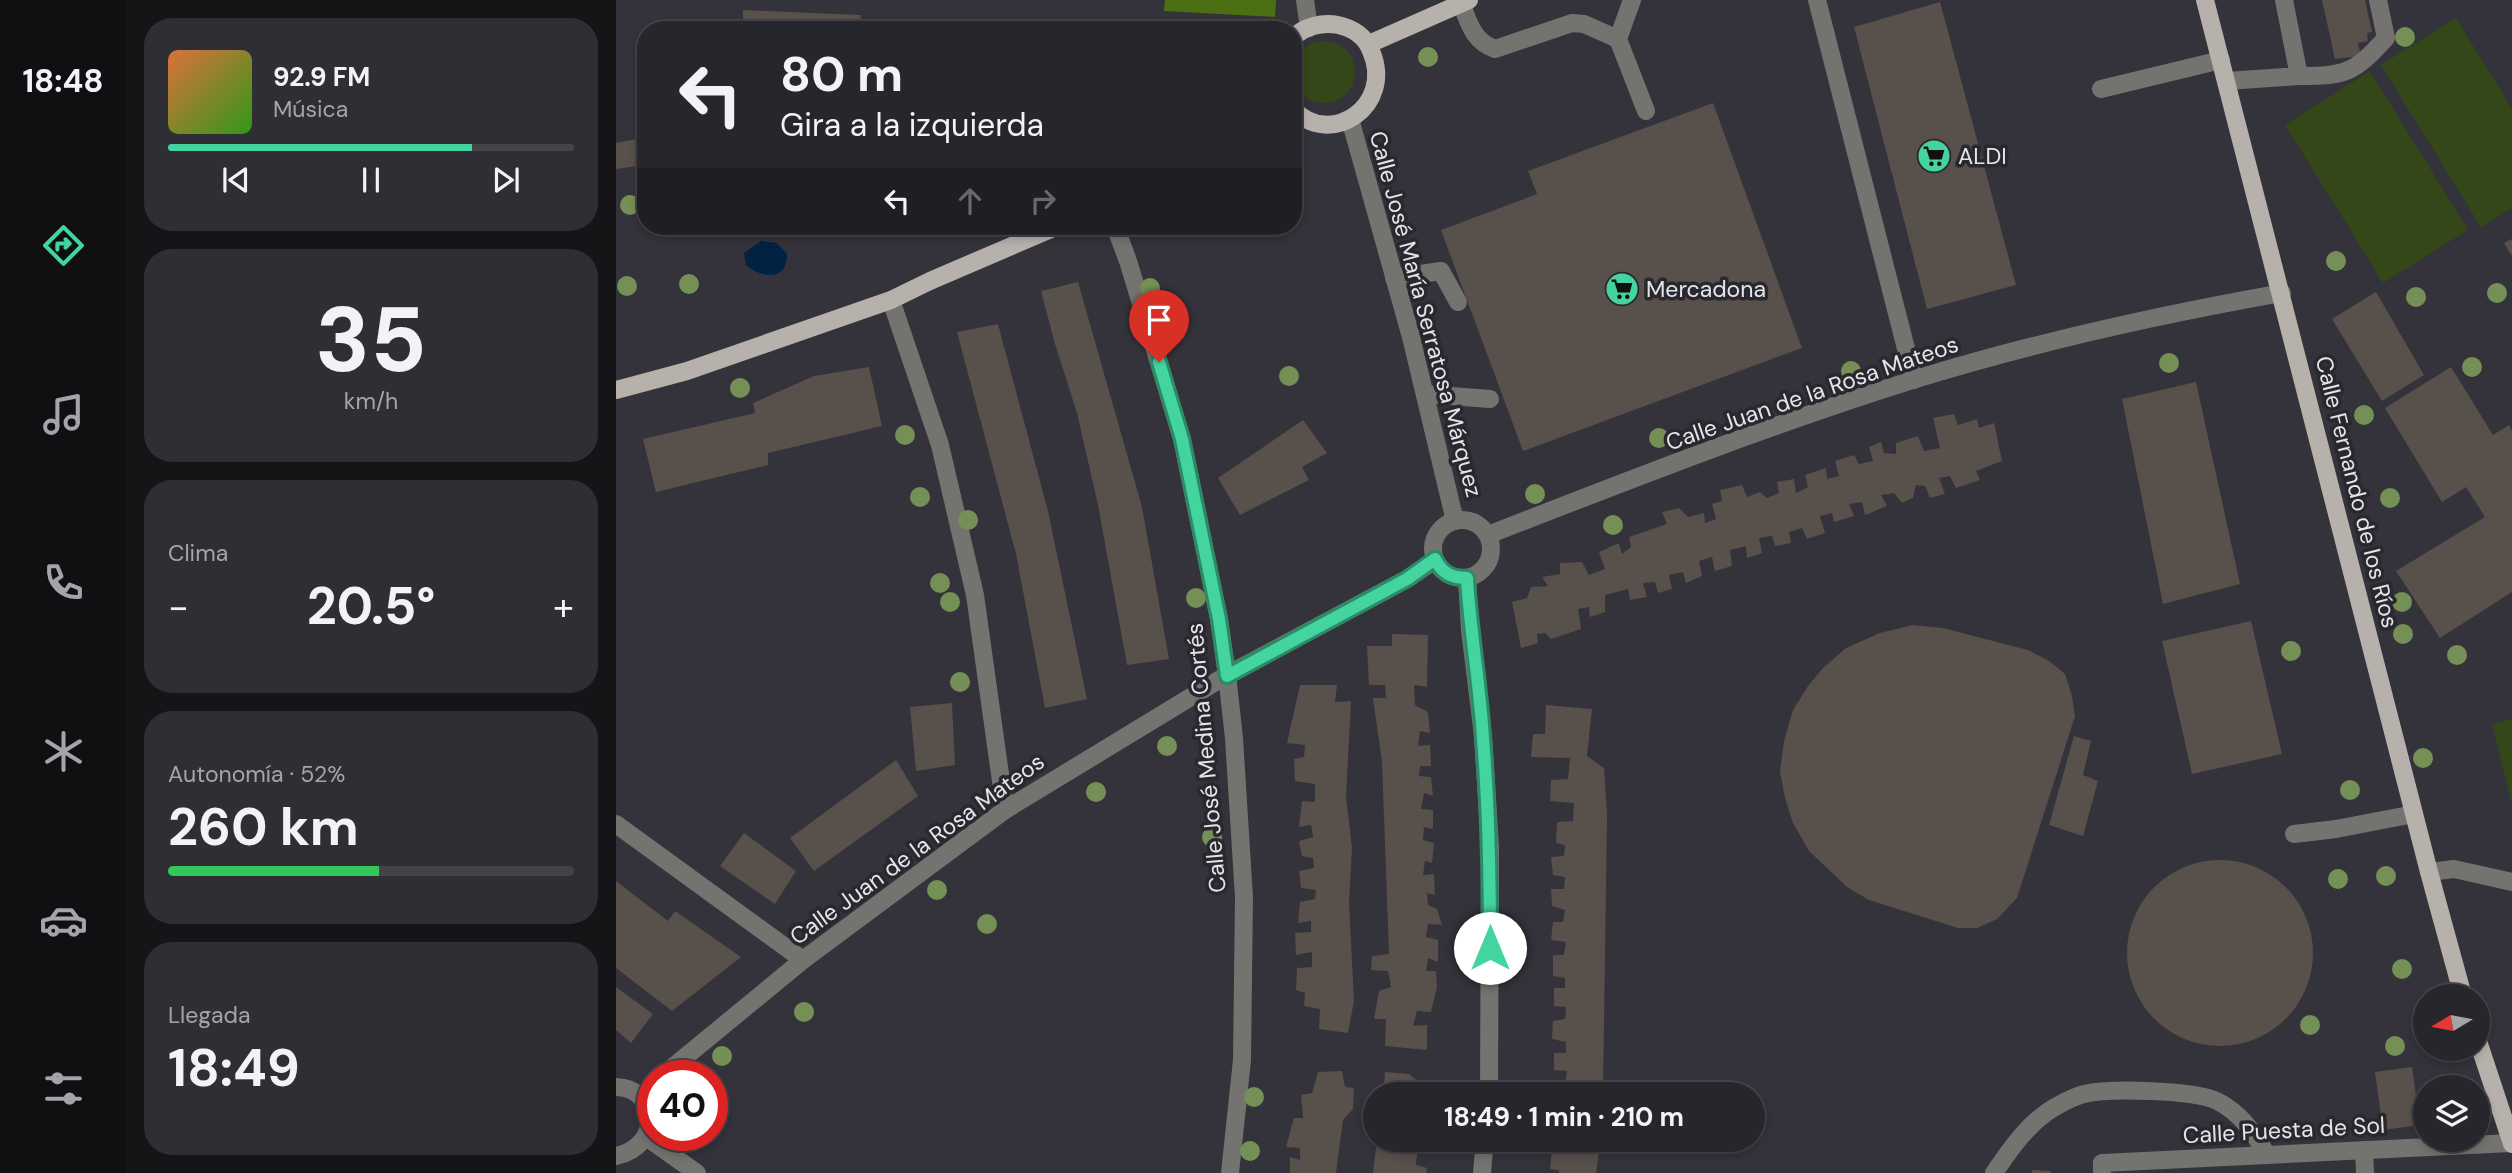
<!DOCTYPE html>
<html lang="es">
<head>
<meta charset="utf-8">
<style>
  :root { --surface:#27262c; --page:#2f2e34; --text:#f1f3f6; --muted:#a4a5a9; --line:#434348; --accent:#44d49f }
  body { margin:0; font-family:"DM Sans",sans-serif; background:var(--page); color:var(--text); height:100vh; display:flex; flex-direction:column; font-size:26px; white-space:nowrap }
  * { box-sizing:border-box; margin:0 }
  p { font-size:23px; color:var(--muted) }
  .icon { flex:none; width:38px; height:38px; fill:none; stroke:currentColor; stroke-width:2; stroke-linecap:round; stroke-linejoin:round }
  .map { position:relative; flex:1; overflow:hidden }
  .side { display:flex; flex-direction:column; gap:18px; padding:18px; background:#151518; width:490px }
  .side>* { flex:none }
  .hud { position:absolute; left:21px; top:21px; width:665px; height:214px; border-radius:28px; box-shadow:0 4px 10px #0003,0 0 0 2px var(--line); background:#27262c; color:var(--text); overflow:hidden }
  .needle { width:46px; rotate:260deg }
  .buttons { position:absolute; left:1797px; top:984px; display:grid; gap:14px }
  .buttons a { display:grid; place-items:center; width:77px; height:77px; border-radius:50%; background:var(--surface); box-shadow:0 4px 10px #0003,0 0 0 2px var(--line); font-size:35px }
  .speed { position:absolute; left:21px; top:1060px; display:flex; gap:14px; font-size:35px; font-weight:700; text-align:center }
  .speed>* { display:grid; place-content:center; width:91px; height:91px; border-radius:50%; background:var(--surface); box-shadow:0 4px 10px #0003,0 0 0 2px var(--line); line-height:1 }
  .speed .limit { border:10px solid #d22; background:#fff; color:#111 }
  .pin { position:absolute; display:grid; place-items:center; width:60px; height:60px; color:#fff; margin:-72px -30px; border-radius:50% 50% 50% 0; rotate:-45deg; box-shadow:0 0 7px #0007 }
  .pin .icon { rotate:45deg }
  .me { position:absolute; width:77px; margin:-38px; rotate:0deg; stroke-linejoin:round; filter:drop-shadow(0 0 5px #0008) }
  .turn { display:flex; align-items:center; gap:24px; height:147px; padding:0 28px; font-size:32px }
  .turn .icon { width:91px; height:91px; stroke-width:2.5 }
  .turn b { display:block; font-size:49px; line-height:60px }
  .lanes { display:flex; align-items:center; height:66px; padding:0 28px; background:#0003; justify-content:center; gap:35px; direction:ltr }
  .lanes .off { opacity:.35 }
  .big { font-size:52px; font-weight:700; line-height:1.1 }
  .side .tile { flex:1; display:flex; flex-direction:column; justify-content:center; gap:10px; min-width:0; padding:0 24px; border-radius:28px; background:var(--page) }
  .side .dial { align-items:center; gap:0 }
  .dial b { font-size:91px; line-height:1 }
  .song { display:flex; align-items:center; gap:21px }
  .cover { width:84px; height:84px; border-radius:10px; background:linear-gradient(135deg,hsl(20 70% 55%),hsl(110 70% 35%)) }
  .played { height:7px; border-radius:4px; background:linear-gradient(90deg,var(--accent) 75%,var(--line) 75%) }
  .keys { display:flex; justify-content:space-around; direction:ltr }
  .heat { display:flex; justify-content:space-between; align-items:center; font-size:38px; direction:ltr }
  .charge { height:10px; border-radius:5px; background:linear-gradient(90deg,#34c759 52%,var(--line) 0) }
  .trip { position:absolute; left:747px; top:1082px; width:402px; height:70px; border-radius:35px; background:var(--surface); box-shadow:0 4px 10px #0003,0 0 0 2px var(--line); font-weight:700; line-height:70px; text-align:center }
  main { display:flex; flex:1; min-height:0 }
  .tab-bar { display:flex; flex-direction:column; width:126px; justify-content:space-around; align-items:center; background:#100f12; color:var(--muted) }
  .tab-bar .icon { width:49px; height:49px }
  .tab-bar .current { color:var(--accent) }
  .tab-bar b { font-size:32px; color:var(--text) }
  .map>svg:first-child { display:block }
</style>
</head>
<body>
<main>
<nav class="tab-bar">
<b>18:48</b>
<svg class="icon current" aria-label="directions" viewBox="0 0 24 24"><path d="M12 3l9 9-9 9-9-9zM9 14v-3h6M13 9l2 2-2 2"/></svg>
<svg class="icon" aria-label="music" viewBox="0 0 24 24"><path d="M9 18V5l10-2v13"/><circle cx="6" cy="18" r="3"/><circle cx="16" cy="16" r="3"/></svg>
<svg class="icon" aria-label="phone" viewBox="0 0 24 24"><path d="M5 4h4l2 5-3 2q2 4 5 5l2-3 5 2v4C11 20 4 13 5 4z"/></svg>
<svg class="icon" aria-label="climate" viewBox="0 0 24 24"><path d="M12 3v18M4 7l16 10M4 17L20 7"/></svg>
<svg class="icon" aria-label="car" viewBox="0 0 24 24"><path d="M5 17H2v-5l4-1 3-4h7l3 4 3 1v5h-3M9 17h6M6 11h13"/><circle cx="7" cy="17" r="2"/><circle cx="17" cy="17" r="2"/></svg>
<svg class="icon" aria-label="filters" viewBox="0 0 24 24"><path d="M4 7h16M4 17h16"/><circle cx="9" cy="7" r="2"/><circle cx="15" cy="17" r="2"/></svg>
</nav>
<section class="side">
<div class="tile">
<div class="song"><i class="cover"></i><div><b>92.9 FM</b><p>Música</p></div></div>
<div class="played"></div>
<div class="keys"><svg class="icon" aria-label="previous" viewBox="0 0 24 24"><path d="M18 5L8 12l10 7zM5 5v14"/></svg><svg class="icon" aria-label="pause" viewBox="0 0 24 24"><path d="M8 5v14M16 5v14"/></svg><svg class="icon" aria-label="next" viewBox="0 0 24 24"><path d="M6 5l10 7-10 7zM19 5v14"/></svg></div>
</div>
<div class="tile dial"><b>35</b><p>km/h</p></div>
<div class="tile"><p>Clima</p>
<div class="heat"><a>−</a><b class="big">20.5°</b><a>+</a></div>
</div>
<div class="tile"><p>Autonomía · 52%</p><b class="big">260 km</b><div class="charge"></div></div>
<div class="tile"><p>Llegada</p><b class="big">18:49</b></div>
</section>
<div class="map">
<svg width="1896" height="1173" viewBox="0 0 1896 1173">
  <rect width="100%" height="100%" fill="#34323a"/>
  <g fill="#334719">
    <path d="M1840,18L1896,109V208L1865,227L1765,65Z"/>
    <circle cx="708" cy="72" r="31"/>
    <path d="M1754,71L1852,230L1767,283L1669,125Z"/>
    <path d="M1896,719V805L1876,724Z"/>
  </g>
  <path fill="#4c6f14" d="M549,0H660L659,17L548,11Z"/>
  <path fill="#012243" d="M145,241L161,243L171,254C171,281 146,279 130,265L128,253Z"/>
  <g fill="#58504b">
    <path d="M1706,0H1749L1756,32L1751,33L1752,41L1742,43L1745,56L1719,59Z"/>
    <path d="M1324,2L1400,285L1311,309L1238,27Z"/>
    <path d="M127,10L245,15L244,30H117L116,27H127Z"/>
    <path d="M1097,103L1186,348L907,451L825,230L921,194L912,171Z"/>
    <path d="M25,138L28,153L30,152V165L0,169V143Z"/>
    <path d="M1896,239V256L1888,243Z"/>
    <path d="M462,282L526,507L553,659L511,665L482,505L461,413L439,344L425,291Z"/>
    <path d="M1760,292L1808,375L1766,401L1716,319Z"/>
    <path d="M382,324L432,511L471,699L429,708L400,554L341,332Z"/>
    <path d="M253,367L266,426L152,453V465L40,492L27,439L139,413L137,403L198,376Z"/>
    <path d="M1835,367L1877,435L1893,425L1896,431V592L1824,638L1780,571L1869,517L1850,487L1826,502L1769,408Z"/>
    <path d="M1580,382L1624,584L1547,604L1506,399Z"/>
    <path d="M1338,414L1342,425L1361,419L1363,428L1378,423L1386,461L1360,471L1364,480L1340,488L1334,476L1323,478L1329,494L1314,498L1309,486L1300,485L1297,498L1286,503L1278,493L1265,495L1271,506L1249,515L1246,502L1233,504L1238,516L1218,522L1216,513L1204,516L1209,533L1191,539L1186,528L1173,532L1175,543L1159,546L1156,536L1143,538L1146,553L1131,558L1130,546L1114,550L1116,566L1099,571L1096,557L1083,561L1086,576L1070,583L1067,572L1053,575L1056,589L1042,593L1039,582L1027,583L1031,597L1014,600L1012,589L989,595V612L974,617L973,607L962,609L965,629L935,639L929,633L921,634L922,643L905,648L896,602L911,598L915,587L932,586L926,577L944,574V563L966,562L973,575L989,569L983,552L1003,543L1006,554L1015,547L1013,537L1051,524L1046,512L1063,508L1072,517L1088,513L1089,523L1100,519L1096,504L1106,501L1104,490L1126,485L1131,497L1144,492L1151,498L1163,493L1161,482L1178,479L1180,493L1192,487L1189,475L1210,468L1211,479L1223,476L1219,461L1238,455L1243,464L1257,461L1253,447L1265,442L1268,453L1280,454V443L1302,436L1308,451L1324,448L1317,418Z"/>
    <path d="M687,420L711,453L686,467L693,480L624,515L602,478Z"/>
    <path d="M1635,621L1666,754L1576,774L1546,641Z"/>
    <path d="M1297,625L1327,628L1412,650L1433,661L1449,674L1456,696L1459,716L1401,898L1381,919L1361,928H1342L1253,900L1231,887L1193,851L1177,823L1169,798L1164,772L1168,741L1177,710L1192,686L1207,668L1230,648L1264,633Z"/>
    <path d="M776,634L812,635L811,687L798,685L799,705L812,712L814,733L804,731L802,746L814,745L815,766H804L803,776L815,777L817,796L808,793L805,809L817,810V829L808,827L807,840L818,843L816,863L809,861L807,875L818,874L819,895L811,893L812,905L821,909L826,925L812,924L810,937L822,940V962L812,958L810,971H820L821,987L815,1012L801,1011L797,1026L811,1025V1050L769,1046L770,1019H758L763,991L775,987L772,971L755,970L756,956L773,954L766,762L757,698H770L769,685H753L751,646H776Z"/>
    <path d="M684,685H721L719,702L735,701L730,797L736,848L733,903L738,1001L732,1033L703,1029L704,1009L688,1006L689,993L680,990L681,968L696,967V952L680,955L679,933L695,932V921L682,923L684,902L699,899L700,890L685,888L683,871L698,868L697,858L686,856L683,841L697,837L695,825L683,827L686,801L699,802V784L679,781L678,759L688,757L689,745L671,743Z"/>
    <path d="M336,703L339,765L300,771L294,707Z"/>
    <path d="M930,705L976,709L971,756L988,768L991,815L987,1094H937L938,1084L949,1083L951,1071L938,1070V1053H950V1042L936,1039L937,1021L949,1019L950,1007L938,1006V988H949V978L937,976V955H948L950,942L935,940L937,922H947L949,910L936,906L935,889H948L949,877L937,875L935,857L948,856L949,845L940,843L941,822L957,821L958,803L934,801L935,780L952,779L954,758L915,757L917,734H929Z"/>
    <path d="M1458,736L1475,741L1467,775L1482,781L1467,836L1433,825Z"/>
    <path d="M280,760L302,796L198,871L174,838Z"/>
    <path d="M128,833L180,871L159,904L104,866Z"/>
    <circle cx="1604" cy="953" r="93"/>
    <path d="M0,881L52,921L59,911L125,957L56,1011L0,968Z"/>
    <path d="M0,987L37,1014L15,1043L0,1030Z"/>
    <path d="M1796,1067L1804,1125L1767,1130L1759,1072Z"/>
    <path d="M726,1071L729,1087L738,1088L737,1109L727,1120L720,1173H674V1157L684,1160V1148L670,1147L678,1118H687L685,1095L696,1093L702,1072Z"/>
    <path d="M769,1072L793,1074L805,1084L807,1094H759L758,1088L768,1086Z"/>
    <path d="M761,1139H814L813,1153L801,1154L800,1165L811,1168L810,1173H757Z"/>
    <path d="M948,1139H985L980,1173H943V1170L934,1169L936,1148H947Z"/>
    <path d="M1416,1170L1435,1171V1173H1416Z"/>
  </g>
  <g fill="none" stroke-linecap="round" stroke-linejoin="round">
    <g stroke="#757370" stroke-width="18">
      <path d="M689,0L693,28"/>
      <path d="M1016,0L1002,39L1030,111"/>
      <path d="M1201,0L1298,380"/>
      <path d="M845,3C853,23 857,41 879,49L956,23L968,24L1002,39"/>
      <path d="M1683,76C1730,76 1738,73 1770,38L1762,0"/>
      <path d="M1611,81L1683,76L1668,0"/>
      <path d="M1485,89L1605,60"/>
      <path d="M734,119L795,337L839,521"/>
      <path d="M499,226L512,261L566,439L603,619L611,675L618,738L628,897L626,1060L614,1173"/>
      <path d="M778,278L825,271L842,302"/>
      <path d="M275,300L324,445L359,595L389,810"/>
      <path d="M809,394L874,399"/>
      <circle cx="846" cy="549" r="29"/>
      <path d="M872,535C1013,480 1156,424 1300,379C1420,342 1542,315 1666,293"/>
      <path d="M851,578L854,630L867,736L874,847L873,1094"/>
      <path d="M0,824L187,960"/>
      <path d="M1678,834L1720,829L1798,814"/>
      <path d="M1813,872L1838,869L1896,882"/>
      <path d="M46,1076L187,960L389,810L611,675L791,579L819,560"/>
      <path d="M0,1087C43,1088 47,1146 0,1156"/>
      <path d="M30,1137L81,1173"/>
      <path d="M1748,1150L1749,1173"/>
      <path d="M866,1173L869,1139"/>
      <path d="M1378,1173C1395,1148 1413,1122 1439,1107C1448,1102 1459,1096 1468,1094C1494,1088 1578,1090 1601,1101C1625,1113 1638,1133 1651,1155"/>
      <path d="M1486,1173V1163L1895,1143"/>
    </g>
    <g stroke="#b6b2ab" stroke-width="18">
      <path d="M1589,0L1813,872L1847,996"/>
      <path d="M677,38C688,26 707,22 722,25C737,28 750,37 755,51C779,106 714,149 677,109"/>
      <path d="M753,44L853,0"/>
      <path d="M0,390L71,371L275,300L314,281L442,226"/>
      <path d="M1862,1041L1896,1144"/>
    </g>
  </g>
  <g fill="#759056">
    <circle cx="1789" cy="37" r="10"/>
    <circle cx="812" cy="57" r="10"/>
    <circle cx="14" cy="205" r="10"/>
    <circle cx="1720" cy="261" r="10"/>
    <circle cx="73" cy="284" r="10"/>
    <circle cx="11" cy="286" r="10"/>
    <circle cx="534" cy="288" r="10"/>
    <circle cx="1881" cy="293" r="10"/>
    <circle cx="1800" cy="297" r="10"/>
    <circle cx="1553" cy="363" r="10"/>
    <circle cx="1856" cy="367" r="10"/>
    <circle cx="1235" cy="371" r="10"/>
    <circle cx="673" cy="376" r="10"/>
    <circle cx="124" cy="388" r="10"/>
    <circle cx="1748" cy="415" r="10"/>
    <circle cx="289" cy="435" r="10"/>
    <circle cx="1043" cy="438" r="10"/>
    <circle cx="919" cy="494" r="10"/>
    <circle cx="304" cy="497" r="10"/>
    <circle cx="1774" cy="498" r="10"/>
    <circle cx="352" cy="520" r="10"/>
    <circle cx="997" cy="525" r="10"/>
    <circle cx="324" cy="583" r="10"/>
    <circle cx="580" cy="598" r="10"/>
    <circle cx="334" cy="602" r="10"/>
    <circle cx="1786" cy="602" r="10"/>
    <circle cx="1787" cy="634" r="10"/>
    <circle cx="1675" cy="651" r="10"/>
    <circle cx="1841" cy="655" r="10"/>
    <circle cx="344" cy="682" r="10"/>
    <circle cx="551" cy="746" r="10"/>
    <circle cx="1807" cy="758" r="10"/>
    <circle cx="1734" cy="790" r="10"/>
    <circle cx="480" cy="792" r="10"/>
    <circle cx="596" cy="837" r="10"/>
    <circle cx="1770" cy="876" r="10"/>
    <circle cx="1722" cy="879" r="10"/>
    <circle cx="321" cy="890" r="10"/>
    <circle cx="371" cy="924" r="10"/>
    <circle cx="1786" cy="969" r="10"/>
    <circle cx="188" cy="1012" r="10"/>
    <circle cx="1694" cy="1025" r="10"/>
    <circle cx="1779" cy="1046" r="10"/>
    <circle cx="106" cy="1056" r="10"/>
    <circle cx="638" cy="1097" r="10"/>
    <circle cx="634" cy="1151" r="10"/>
  </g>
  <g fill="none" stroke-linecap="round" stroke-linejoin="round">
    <defs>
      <path id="route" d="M543,362L566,439L603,619L611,676L791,579L819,559C826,573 835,578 851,578C854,632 864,685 867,739C873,809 874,878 874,948"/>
    </defs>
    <use href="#route" stroke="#2c8a67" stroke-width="18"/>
    <use href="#route" stroke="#44d49f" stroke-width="12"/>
  </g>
  <defs>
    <symbol id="supermarket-disc" viewBox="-11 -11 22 22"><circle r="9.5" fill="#44d49f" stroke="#2a282f"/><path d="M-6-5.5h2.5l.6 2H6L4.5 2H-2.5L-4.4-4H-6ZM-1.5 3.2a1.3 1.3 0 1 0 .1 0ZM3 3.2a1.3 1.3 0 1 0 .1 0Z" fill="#111"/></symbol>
  </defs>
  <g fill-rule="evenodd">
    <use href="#supermarket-disc" x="1299" y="137" width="38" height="38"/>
    <use href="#supermarket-disc" x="987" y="270" width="38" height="38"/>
  </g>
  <g text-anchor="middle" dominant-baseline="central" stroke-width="7" stroke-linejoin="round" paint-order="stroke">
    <g font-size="23" fill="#e5e4e9" stroke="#2a282f" text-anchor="start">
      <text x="1342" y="156">ALDI</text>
      <text x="1030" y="289">Mercadona</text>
    </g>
    <g font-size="23" fill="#e5e4e9" stroke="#2a282f">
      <text transform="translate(810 314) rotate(75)">Calle José María Serratosa Márquez</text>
      <text transform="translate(1196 393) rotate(-19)">Calle Juan de la Rosa Mateos</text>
      <text transform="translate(1741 492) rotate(76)">Calle Fernando de los Ríos</text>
      <text transform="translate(590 758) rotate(-95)">Calle José Medina Cortés</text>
      <text transform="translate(301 849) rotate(-36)">Calle Juan de la Rosa Mateos</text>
      <text transform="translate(1668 1130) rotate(-3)">Calle Puesta de Sol</text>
    </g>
  </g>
</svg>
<div class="buttons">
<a><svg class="needle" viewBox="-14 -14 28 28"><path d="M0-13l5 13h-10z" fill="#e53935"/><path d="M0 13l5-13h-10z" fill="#a4a5a9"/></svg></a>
<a><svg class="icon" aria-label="layers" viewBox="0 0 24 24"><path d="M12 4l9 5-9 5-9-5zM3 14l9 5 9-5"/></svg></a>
</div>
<div class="speed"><div class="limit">40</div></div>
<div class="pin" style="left:543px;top:362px;background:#d93025"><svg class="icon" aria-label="arrive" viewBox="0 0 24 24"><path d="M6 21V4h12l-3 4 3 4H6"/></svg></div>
<svg class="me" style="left:874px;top:948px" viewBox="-20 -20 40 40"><circle r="19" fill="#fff"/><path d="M0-13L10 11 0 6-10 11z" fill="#44d49f"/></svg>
<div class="trip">18:49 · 1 min · 210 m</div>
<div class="hud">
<div class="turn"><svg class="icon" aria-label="left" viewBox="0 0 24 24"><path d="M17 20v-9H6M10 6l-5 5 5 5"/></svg><div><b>80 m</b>Gira a la izquierda</div></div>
<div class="lanes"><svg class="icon" aria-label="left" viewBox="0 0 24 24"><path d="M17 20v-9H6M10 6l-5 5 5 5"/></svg><svg class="icon off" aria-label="ahead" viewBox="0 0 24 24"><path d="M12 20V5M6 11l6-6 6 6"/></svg><svg class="icon off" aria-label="right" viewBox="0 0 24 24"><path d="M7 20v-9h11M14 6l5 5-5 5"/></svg></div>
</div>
</div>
</main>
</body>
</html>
